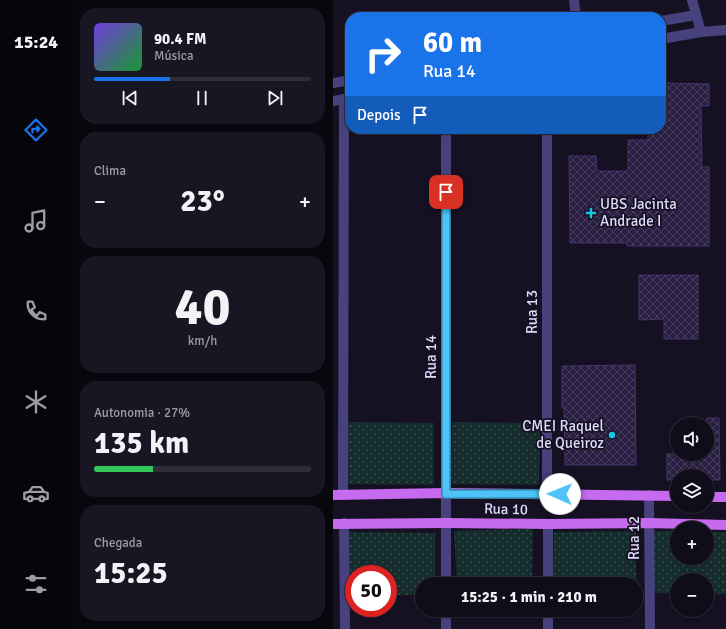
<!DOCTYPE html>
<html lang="pt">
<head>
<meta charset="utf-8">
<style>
  :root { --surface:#100d1a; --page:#191623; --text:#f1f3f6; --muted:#9c9ca2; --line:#302d39; --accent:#1a73e8 }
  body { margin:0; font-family:Signika,sans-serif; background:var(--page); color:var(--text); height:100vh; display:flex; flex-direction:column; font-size:15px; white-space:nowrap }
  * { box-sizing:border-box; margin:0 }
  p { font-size:13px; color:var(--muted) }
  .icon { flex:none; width:22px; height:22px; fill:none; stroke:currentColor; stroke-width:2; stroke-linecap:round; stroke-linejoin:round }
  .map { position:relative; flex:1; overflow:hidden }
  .sheet { display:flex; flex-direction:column; gap:8px; padding:8px; background:#09070e; width:261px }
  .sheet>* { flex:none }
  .banner { position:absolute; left:12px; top:12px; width:321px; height:122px; border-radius:16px; box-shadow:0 1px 3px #0004,0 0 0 1px var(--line); background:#1a73e8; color:#fff; overflow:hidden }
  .buttons { position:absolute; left:337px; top:417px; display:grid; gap:8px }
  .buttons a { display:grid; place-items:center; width:44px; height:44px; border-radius:50%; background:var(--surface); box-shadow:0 1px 3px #0004,0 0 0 1px var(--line); font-size:20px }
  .speed { position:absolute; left:12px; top:565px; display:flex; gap:8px; font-size:20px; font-weight:700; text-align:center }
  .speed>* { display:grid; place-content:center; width:52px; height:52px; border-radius:50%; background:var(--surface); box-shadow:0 1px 3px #0004,0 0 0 1px var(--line); line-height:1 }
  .speed .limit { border:6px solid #d22; background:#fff; color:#111 }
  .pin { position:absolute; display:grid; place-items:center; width:34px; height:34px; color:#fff; margin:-17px; border-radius:8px; box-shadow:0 2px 6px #0006 }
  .me { position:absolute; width:44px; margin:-22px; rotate:271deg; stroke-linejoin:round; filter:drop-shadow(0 0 3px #0008) }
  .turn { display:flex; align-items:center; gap:14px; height:84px; padding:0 12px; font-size:18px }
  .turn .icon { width:52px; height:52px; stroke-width:2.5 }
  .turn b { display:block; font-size:28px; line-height:34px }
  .then { display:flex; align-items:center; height:38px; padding:0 12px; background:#0003; gap:8px; font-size:15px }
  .big { font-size:30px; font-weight:700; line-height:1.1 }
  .sheet .card { flex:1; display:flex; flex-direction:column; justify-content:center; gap:6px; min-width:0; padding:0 14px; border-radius:16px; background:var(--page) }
  .sheet .dial { align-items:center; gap:0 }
  .dial b { font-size:52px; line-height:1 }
  .song { display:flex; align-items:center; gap:12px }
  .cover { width:48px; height:48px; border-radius:6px; background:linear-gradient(135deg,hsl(260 70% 55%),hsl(130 70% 35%)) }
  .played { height:4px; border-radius:2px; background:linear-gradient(90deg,var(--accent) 35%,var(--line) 35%) }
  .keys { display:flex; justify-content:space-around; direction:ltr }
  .heat { display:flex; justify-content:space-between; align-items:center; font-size:22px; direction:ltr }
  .charge { height:6px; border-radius:3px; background:linear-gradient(90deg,#34c759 27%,var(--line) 0) }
  .trip { position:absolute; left:82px; top:577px; width:228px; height:40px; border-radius:20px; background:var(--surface); box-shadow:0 1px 3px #0004,0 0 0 1px var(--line); font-weight:700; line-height:40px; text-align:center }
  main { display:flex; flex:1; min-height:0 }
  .tab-bar { display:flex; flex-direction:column; width:72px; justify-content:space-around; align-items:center; background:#06050a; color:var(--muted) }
  .tab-bar .icon { width:28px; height:28px }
  .tab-bar .current { color:var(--accent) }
  .tab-bar b { font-size:18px; color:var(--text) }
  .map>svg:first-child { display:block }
</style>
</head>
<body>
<main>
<nav class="tab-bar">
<b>15:24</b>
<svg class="icon current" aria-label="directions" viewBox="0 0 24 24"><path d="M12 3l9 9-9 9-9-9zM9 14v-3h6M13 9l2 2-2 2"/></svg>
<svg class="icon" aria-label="music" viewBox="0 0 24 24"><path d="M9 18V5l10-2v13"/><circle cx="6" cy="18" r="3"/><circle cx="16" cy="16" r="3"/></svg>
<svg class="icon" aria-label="phone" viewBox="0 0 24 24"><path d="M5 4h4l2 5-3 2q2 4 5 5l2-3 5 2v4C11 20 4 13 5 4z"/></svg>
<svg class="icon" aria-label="climate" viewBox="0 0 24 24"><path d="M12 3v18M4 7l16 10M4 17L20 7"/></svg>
<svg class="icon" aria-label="car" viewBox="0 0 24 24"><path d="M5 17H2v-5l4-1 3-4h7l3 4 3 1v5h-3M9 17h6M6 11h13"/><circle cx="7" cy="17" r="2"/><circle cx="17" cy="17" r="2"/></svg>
<svg class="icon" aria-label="filters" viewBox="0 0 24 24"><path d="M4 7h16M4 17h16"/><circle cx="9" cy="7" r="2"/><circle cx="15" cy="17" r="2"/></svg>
</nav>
<section class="sheet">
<div class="card">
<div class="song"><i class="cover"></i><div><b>90.4 FM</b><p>Música</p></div></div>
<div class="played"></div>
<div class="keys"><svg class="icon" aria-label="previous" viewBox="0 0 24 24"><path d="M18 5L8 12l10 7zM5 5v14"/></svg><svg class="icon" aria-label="pause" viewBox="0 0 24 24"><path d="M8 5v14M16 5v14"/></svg><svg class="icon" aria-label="next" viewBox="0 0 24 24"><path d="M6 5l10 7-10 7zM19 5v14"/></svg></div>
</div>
<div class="card"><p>Clima</p>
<div class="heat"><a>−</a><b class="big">23°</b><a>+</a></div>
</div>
<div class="card dial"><b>40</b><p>km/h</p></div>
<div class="card"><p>Autonomia · 27%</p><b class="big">135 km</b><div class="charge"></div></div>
<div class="card"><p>Chegada</p><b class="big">15:25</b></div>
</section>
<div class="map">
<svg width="393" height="629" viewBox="0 0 393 629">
  <defs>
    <pattern id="grass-dots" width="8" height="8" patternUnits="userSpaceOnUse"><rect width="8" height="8" fill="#152c2d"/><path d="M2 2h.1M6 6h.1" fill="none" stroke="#374a4c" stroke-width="1.8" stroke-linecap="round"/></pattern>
    <pattern id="building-cross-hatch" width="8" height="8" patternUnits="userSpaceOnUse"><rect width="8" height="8" fill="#291f42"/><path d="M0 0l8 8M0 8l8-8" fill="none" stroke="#483f5e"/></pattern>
  </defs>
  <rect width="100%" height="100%" fill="#151123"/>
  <g fill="url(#grass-dots)">
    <path d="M14,422L101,423V485L13,484Z"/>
    <path d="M119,422L207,423L206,485L118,484Z"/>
    <path d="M200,529L199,584H124L121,531Z"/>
    <path d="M303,531V584H220L221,532Z"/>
    <path d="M319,531H344V558H374V532H393V594H374V580H344V593H319Z"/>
    <path d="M15,532L102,533V584H89V595H55V574H21V594H14Z"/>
  </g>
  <g fill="url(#building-cross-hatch)" stroke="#42346c">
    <path d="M328,83L376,84V106H368L369,167H376V246H294V243H237L236,156H263L264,171H294V170H295V140H315V129H328Z"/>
    <path d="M306,275H365V339H331V319L306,320Z"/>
    <path d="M302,365L303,465H232L231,408H229V366Z"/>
    <path d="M374,418H386L387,480H374V476H344V480H334V454H374Z"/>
  </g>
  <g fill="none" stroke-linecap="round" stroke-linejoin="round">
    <g stroke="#47417d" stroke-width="10">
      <path d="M241,0L243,17"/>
      <path d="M359,0L368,32"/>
      <path d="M328,21L363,15"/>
      <path d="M328,39L368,32L393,30"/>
      <path d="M0,83L17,80"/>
      <path d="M0,101L17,98"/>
      <path d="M113,129V584"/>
      <path d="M214,129V494"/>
      <path d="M10,495L11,99"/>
      <path d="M316,495L317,629"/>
      <path d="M11,523L12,629"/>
      <path d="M215,524V584"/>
      <path d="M113,610V629"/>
      <path d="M215,610V629"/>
    </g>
    <g stroke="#c66bef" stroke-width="10">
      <path d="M0,495L113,493L344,496"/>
      <path d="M374,497H393"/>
      <path d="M0,524L113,523L215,524L316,523L393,525"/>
    </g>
  </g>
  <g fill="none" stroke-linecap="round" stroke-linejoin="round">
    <defs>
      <path id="route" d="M113,192V494H227"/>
    </defs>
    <use href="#route" stroke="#337fa1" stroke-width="10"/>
    <use href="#route" stroke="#4fc3f7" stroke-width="7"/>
  </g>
  <g fill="#19c4e5" stroke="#151123" stroke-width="1.5">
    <path d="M256 207h4v4h4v4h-4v4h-4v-4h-4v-4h4z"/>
    <circle cx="279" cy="435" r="4"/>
  </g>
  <g text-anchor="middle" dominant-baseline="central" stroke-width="3.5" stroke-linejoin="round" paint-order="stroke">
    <g font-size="15" fill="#ded8fb" stroke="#151123" text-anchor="start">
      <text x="267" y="204">UBS Jacinta<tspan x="267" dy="17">Andrade I</tspan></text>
      <text x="271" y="426" text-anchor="end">CMEI Raquel<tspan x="271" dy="17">de Queiroz</tspan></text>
    </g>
    <g font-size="15" fill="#ded8fb" stroke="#151123">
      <text transform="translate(199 312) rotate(-90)">Rua 13</text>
      <text transform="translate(98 357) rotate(-90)">Rua 14</text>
      <text transform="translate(173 509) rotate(1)">Rua 10</text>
      <text transform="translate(301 538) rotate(-90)">Rua 12</text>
    </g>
  </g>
</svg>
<div class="buttons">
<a><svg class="icon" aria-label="sound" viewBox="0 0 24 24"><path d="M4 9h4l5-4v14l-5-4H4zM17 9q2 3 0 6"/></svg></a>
<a><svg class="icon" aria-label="layers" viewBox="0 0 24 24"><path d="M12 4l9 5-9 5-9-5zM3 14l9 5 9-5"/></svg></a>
<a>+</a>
<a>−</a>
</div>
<div class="speed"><div class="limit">50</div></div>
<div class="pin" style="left:113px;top:192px;background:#d93025"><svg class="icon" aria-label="arrive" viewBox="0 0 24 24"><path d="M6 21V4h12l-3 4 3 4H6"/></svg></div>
<svg class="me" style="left:227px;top:494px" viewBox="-20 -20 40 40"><circle r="19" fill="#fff"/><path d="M0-13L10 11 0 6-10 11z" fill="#4fc3f7"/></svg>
<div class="trip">15:25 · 1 min · 210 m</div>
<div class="banner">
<div class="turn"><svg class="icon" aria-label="right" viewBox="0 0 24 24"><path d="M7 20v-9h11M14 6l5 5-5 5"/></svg><div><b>60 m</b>Rua 14</div></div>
<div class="then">Depois<svg class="icon" aria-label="arrive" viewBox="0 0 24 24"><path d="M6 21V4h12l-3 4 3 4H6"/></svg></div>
</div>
</div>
</main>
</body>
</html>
